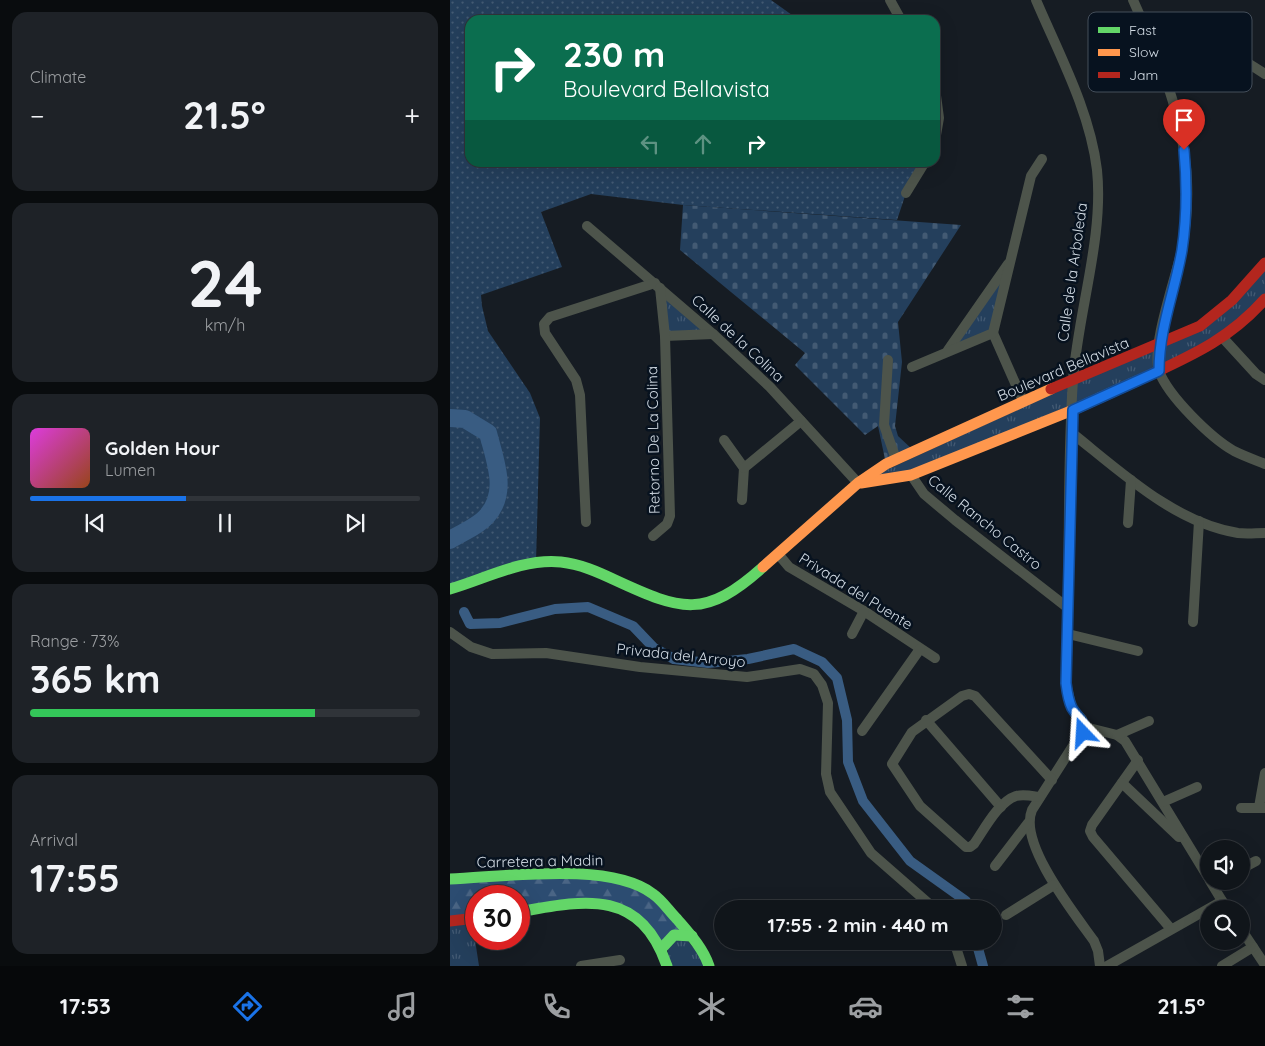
<!DOCTYPE html>
<html lang="en">
<head>
<meta charset="utf-8">
<style>
  :root { --surface:#10151a; --page:#1e2227; --text:#f1f3f6; --muted:#9c9fa2; --line:#303439; --accent:#1a73e8 }
  body { margin:0; font-family:Quicksand,sans-serif; background:var(--page); color:var(--text); height:100vh; display:flex; flex-direction:column; font-size:19px; white-space:nowrap }
  * { box-sizing:border-box; margin:0 }
  p { font-size:16px; color:var(--muted) }
  .icon { flex:none; width:28px; height:28px; fill:none; stroke:currentColor; stroke-width:2; stroke-linecap:round; stroke-linejoin:round }
  .map { position:relative; flex:1; overflow:hidden }
  .side { display:flex; flex-direction:column; gap:12px; padding:12px; background:#090c0e; width:450px }
  .side>* { flex:none }
  .guide { position:absolute; left:15px; top:15px; width:475px; height:152px; border-radius:15px; box-shadow:0 5px 20px #0002,0 0 0 1px var(--line); background:#0b6e4f; color:#fff; overflow:hidden }
  .tools { position:absolute; left:750px; top:840px; display:grid; gap:10px }
  .tools a { display:grid; place-items:center; width:50px; height:50px; border-radius:50%; background:var(--surface); box-shadow:0 5px 20px #0002,0 0 0 1px var(--line); font-size:25px }
  .speed { position:absolute; left:15px; top:885px; display:flex; gap:10px; font-size:25px; font-weight:700; text-align:center }
  .speed>* { display:grid; place-content:center; width:65px; height:65px; border-radius:50%; background:var(--surface); box-shadow:0 5px 20px #0002,0 0 0 1px var(--line); line-height:1 }
  .speed .limit { border:8px solid #d22; background:#fff; color:#111 }
  .pin { position:absolute; display:grid; place-items:center; width:42px; height:42px; color:#fff; margin:-51px -21px; border-radius:50% 50% 50% 0; rotate:-45deg; box-shadow:0 0 5px #0007 }
  .pin .icon { rotate:45deg }
  .me { position:absolute; width:55px; margin:-28px; rotate:340deg; stroke-linejoin:round; filter:drop-shadow(0 0 4px #0008) }
  .turn { display:flex; align-items:center; gap:18px; height:105px; padding:0 15px; font-size:22px }
  .turn .icon { width:65px; height:65px; stroke-width:2.5 }
  .turn b { display:block; font-size:35px; line-height:42px }
  .lanes { display:flex; align-items:center; height:48px; padding:0 15px; background:#0003; justify-content:center; gap:25px; direction:ltr }
  .lanes .off { opacity:.35 }
  .big { font-size:38px; font-weight:700; line-height:1.1 }
  .side .card { flex:1; display:flex; flex-direction:column; justify-content:center; gap:8px; min-width:0; padding:0 18px; border-radius:15px; background:var(--page) }
  .side .dial { align-items:center; gap:0 }
  .dial b { font-size:65px; line-height:1 }
  .song { display:flex; align-items:center; gap:15px }
  .cover { width:60px; height:60px; border-radius:8px; background:linear-gradient(135deg,hsl(300 70% 55%),hsl(20 70% 35%)) }
  .played { height:5px; border-radius:2px; background:linear-gradient(90deg,var(--accent) 40%,var(--line) 40%) }
  .keys { display:flex; justify-content:space-around; direction:ltr }
  .heat { display:flex; justify-content:space-between; align-items:center; font-size:28px; direction:ltr }
  .charge { height:8px; border-radius:4px; background:linear-gradient(90deg,#34c759 73%,var(--line) 0) }
  .trip { position:absolute; left:264px; top:900px; width:288px; height:50px; border-radius:25px; background:var(--surface); box-shadow:0 5px 20px #0002,0 0 0 1px var(--line); font-weight:700; line-height:50px; text-align:center }
  .tab-bar { display:flex; height:80px; justify-content:space-around; align-items:center; background:#06080a; color:var(--muted) }
  .tab-bar .icon { width:35px; height:35px }
  .tab-bar .selected { color:var(--accent) }
  .tab-bar b { font-size:22px; color:var(--text) }
  main { display:flex; flex:1; min-height:0 }
  .map>svg:first-child { display:block }
</style>
</head>
<body>
<main>
<section class="side">
<div class="card"><p>Climate</p>
<div class="heat"><a>−</a><b class="big">21.5°</b><a>+</a></div>
</div>
<div class="card dial"><b>24</b><p>km/h</p></div>
<div class="card">
<div class="song"><i class="cover"></i><div><b>Golden Hour</b><p>Lumen</p></div></div>
<div class="played"></div>
<div class="keys"><svg class="icon" aria-label="previous" viewBox="0 0 24 24"><path d="M18 5L8 12l10 7zM5 5v14"/></svg><svg class="icon" aria-label="pause" viewBox="0 0 24 24"><path d="M8 5v14M16 5v14"/></svg><svg class="icon" aria-label="next" viewBox="0 0 24 24"><path d="M6 5l10 7-10 7zM19 5v14"/></svg></div>
</div>
<div class="card"><p>Range · 73%</p><b class="big">365 km</b><div class="charge"></div></div>
<div class="card"><p>Arrival</p><b class="big">17:55</b></div>
</section>
<div class="map">
<svg width="815" height="966" viewBox="0 0 815 966">
  <defs>
    <pattern id="grass-dots" width="8" height="8" patternUnits="userSpaceOnUse" patternTransform="scale(1.25)"><rect width="8" height="8" fill="#243f5c"/><path d="M2 2h.1M6 6h.1" fill="none" stroke="#435a73" stroke-width="1.8" stroke-linecap="round"/></pattern>
    <pattern id="forest-firs" width="22" height="20" patternUnits="userSpaceOnUse" patternTransform="scale(1.25)"><rect width="22" height="20" fill="#2c4c71"/><path d="M5 1l3.5 6h-7zM16 11l3.5 6h-7z" fill="#4a6585"/></pattern>
    <pattern id="cemetery-stones" width="16" height="16" patternUnits="userSpaceOnUse" patternTransform="scale(1.25)"><rect width="16" height="16" fill="#243f5c"/><path d="M2 7V4a2 2 0 0 1 4 0v3zM10 15v-3a2 2 0 0 1 4 0v3z" fill="#435a73"/></pattern>
    <pattern id="park-tufts" width="24" height="20" patternUnits="userSpaceOnUse" patternTransform="scale(1.25)"><rect width="24" height="20" fill="#243f5c"/><path d="M3 7l-1-3M5 7V3M7 7l1-3M15 17l-1-3M17 17v-4M19 17l1-3" fill="none" stroke="#435a73"/></pattern>
  </defs>
  <rect width="100%" height="100%" fill="#161c23"/>
  <path fill="url(#grass-dots)" d="M0,0H321L349,20H20V162L475,163L456,193L447,220L233,205L141,194L91,212L112,267L31,295L32,306L38,331L80,393L90,418L86,562L0,589Z"/>
  <path fill="url(#forest-firs)" d="M132,873L185,883L242,936L212,948L165,906L69,912V896H26V918L0,921V879Z"/>
  <path fill="url(#cemetery-stones)" d="M233,205L511,225L448,322L452,362L445,426L448,436L464,451L436,464L428,426L415,435L345,365L355,353L230,250Z"/>
  <g fill="url(#park-tufts)">
    <path d="M563,258L543,333L497,351Z"/>
    <path d="M815,263V299L773,338L461,475L408,483L750,326Z"/>
    <path d="M210,288L263,334L215,336Z"/>
    <path d="M22,920L29,966H0V923Z"/>
    <path d="M231,933L259,966H217L218,938Z"/>
  </g>
  <g fill="none" stroke-linecap="round" stroke-linejoin="round">
    <g stroke="#395c82" stroke-width="10">
      <path d="M14,612L20,624L50,623L105,609L138,607L183,626L204,648L224,659L258,663L298,659L344,649L372,662L387,678L397,720L398,762L413,801L460,861L516,901L518,909"/>
      <path d="M526,941L533,966"/>
    </g>
    <path stroke="#395c82" stroke-width="18" d="M0,418L15,419L38,433C45,461 59,493 36,517C27,527 11,533 0,540"/>
    <g stroke="#4d544b" stroke-width="10">
      <path d="M440,0L451,20"/>
      <path d="M586,0C609,54 640,111 647,170C654,237 628,312 623,380C616,481 621,582 616,683L622,709L632,719L635,727"/>
      <path d="M683,0C709,58 734,116 737,181C738,204 736,230 731,253C725,280 701,347 709,371C718,396 761,438 784,451C794,456 805,460 815,464"/>
      <path d="M699,36C741,34 781,51 815,74"/>
      <path d="M485,88L489,118L485,141"/>
      <path d="M456,193L475,162"/>
      <path d="M137,226L263,334L320,387L408,483"/>
      <path d="M543,333L573,401"/>
      <path d="M215,336L263,334"/>
      <path d="M773,338L806,374L815,380"/>
      <path d="M498,350L558,264"/>
      <path d="M438,360L434,425L446,459"/>
      <path d="M462,367L543,333L581,176L592,159"/>
      <path d="M622,433C671,472 725,523 788,533C797,534 806,533 815,533"/>
      <path d="M274,440L294,468L292,500"/>
      <path d="M294,468L351,421"/>
      <path d="M461,475L474,494L505,520L618,608"/>
      <path d="M136,522L130,395L126,380L95,333L94,324L100,317L205,283"/>
      <path d="M678,523L681,480"/>
      <path d="M203,536L217,524L220,516L215,336L210,288"/>
      <path d="M329,555L339,567L414,611L485,658"/>
      <path d="M743,622L749,521"/>
      <path d="M0,632L21,647L42,654L96,653L190,667L297,677L350,669L364,674L372,685L378,703L376,774L380,792L421,853L485,909"/>
      <path d="M402,634L414,611"/>
      <path d="M618,634L688,651"/>
      <path d="M476,720L551,807"/>
      <path d="M635,727L582,810C568,843 624,913 644,941L648,951L650,966"/>
      <path d="M635,727L667,735L675,741L759,879"/>
      <path d="M412,731L470,649"/>
      <path d="M667,735L699,721"/>
      <path d="M688,760L642,825L640,831L643,837L721,929"/>
      <path d="M672,783L729,837"/>
      <path d="M590,797C582,796 574,794 566,796C548,802 534,830 524,844L520,847H516L470,806L442,764L462,732L512,696L519,694L525,696L602,780"/>
      <path d="M713,802L747,787"/>
      <path d="M809,807L815,773"/>
      <path d="M791,808H814"/>
      <path d="M545,866L578,823"/>
      <path d="M791,869L806,861"/>
      <path d="M760,881L777,909"/>
      <path d="M556,915L604,885"/>
      <path d="M791,929L815,965"/>
      <path d="M504,941L512,966"/>
      <path d="M131,966L170,960"/>
      <path d="M657,966L772,901"/>
      <path d="M772,966L803,947"/>
    </g>
    <g stroke="#63d668" stroke-width="11">
      <path d="M0,589C35,579 73,558 111,562C130,564 148,572 165,580C232,611 255,619 313,567"/>
      <path d="M0,879C54,877 160,861 203,894C212,900 219,911 227,919C239,933 253,948 259,966"/>
      <path d="M69,912C135,900 190,888 217,966"/>
      <path d="M212,948L224,935L242,936"/>
    </g>
    <g stroke="#ff974d" stroke-width="11">
      <path d="M411,483L461,475L623,410L689,380"/>
      <path d="M313,567L408,483L436,464L601,389"/>
    </g>
    <g stroke="#b3261e" stroke-width="11">
      <path d="M689,380C738,357 778,341 815,299"/>
      <path d="M601,389L750,326L782,300L815,263"/>
      <path d="M0,921L26,918"/>
    </g>
  </g>
  <g fill="none" stroke-linecap="round" stroke-linejoin="round">
    <defs>
      <path id="route" d="M633,733C636,720 627,717 622,708C618,700 617,691 616,683L623,410L709,371C709,328 725,291 732,250C737,217 737,183 734,150"/>
    </defs>
    <use href="#route" stroke="#114b97" stroke-width="12"/>
    <use href="#route" stroke="#1a73e8" stroke-width="9"/>
  </g>
  <g text-anchor="middle" dominant-baseline="central" stroke-width="5" stroke-linejoin="round" paint-order="stroke">
    <g font-size="15" fill="#d2dbe4" stroke="#07121f">
      <text transform="translate(622 272) rotate(-82)">Calle de la Arboleda</text>
      <text transform="translate(288 338) rotate(43)">Calle de la Colina</text>
      <text transform="translate(613 369) rotate(-23)">Boulevard Bellavista</text>
      <text transform="translate(203 440) rotate(-91)">Retorno De La Colina</text>
      <text transform="translate(535 522) rotate(39)">Calle Rancho Castro</text>
      <text transform="translate(406 591) rotate(32)">Privada del Puente</text>
      <text transform="translate(231 655) rotate(6)">Privada del Arroyo</text>
      <text transform="translate(90 861) rotate(-1)">Carretera a Madin</text>
    </g>
  </g>
  <rect x="638" y="12" width="164" height="80" rx="8" fill="#07121f" stroke="#444e5a" stroke-width="1"/>
  <rect x="648" y="27" width="22" height="6" fill="#63d668"/>
  <rect x="648" y="49" width="22" height="7" fill="#ff974d"/>
  <rect x="648" y="72" width="22" height="6" fill="#b3261e"/>
  <g font-size="14" fill="#d2dbe4">
    <text x="679" y="35">Fast</text>
    <text x="679" y="57">Slow</text>
    <text x="679" y="80">Jam</text>
  </g>
</svg>
<div class="tools">
<a><svg class="icon" aria-label="sound" viewBox="0 0 24 24"><path d="M4 9h4l5-4v14l-5-4H4zM17 9q2 3 0 6"/></svg></a>
<a><svg class="icon" aria-label="search" viewBox="0 0 24 24"><circle cx="10" cy="10" r="6"/><path d="M15 15l6 6"/></svg></a>
</div>
<div class="speed"><div class="limit">30</div></div>
<div class="pin" style="left:734px;top:150px;background:#d93025"><svg class="icon" aria-label="arrive" viewBox="0 0 24 24"><path d="M6 21V4h12l-3 4 3 4H6"/></svg></div>
<svg class="me" style="left:633px;top:733px" viewBox="-20 -20 40 40"><path d="M0-17L14 15 0 8-14 15z" fill="#1a73e8" stroke="#fff" stroke-width="4"/></svg>
<div class="trip">17:55 · 2 min · 440 m</div>
<div class="guide">
<div class="turn"><svg class="icon" aria-label="right" viewBox="0 0 24 24"><path d="M7 20v-9h11M14 6l5 5-5 5"/></svg><div><b>230 m</b>Boulevard Bellavista</div></div>
<div class="lanes"><svg class="icon off" aria-label="left" viewBox="0 0 24 24"><path d="M17 20v-9H6M10 6l-5 5 5 5"/></svg><svg class="icon off" aria-label="ahead" viewBox="0 0 24 24"><path d="M12 20V5M6 11l6-6 6 6"/></svg><svg class="icon" aria-label="right" viewBox="0 0 24 24"><path d="M7 20v-9h11M14 6l5 5-5 5"/></svg></div>
</div>
</div>
</main>
<nav class="tab-bar">
<b>17:53</b>
<svg class="icon selected" aria-label="directions" viewBox="0 0 24 24"><path d="M12 3l9 9-9 9-9-9zM9 14v-3h6M13 9l2 2-2 2"/></svg>
<svg class="icon" aria-label="music" viewBox="0 0 24 24"><path d="M9 18V5l10-2v13"/><circle cx="6" cy="18" r="3"/><circle cx="16" cy="16" r="3"/></svg>
<svg class="icon" aria-label="phone" viewBox="0 0 24 24"><path d="M5 4h4l2 5-3 2q2 4 5 5l2-3 5 2v4C11 20 4 13 5 4z"/></svg>
<svg class="icon" aria-label="climate" viewBox="0 0 24 24"><path d="M12 3v18M4 7l16 10M4 17L20 7"/></svg>
<svg class="icon" aria-label="car" viewBox="0 0 24 24"><path d="M5 17H2v-5l4-1 3-4h7l3 4 3 1v5h-3M9 17h6M6 11h13"/><circle cx="7" cy="17" r="2"/><circle cx="17" cy="17" r="2"/></svg>
<svg class="icon" aria-label="filters" viewBox="0 0 24 24"><path d="M4 7h16M4 17h16"/><circle cx="9" cy="7" r="2"/><circle cx="15" cy="17" r="2"/></svg>
<b>21.5°</b>
</nav>
</body>
</html>
